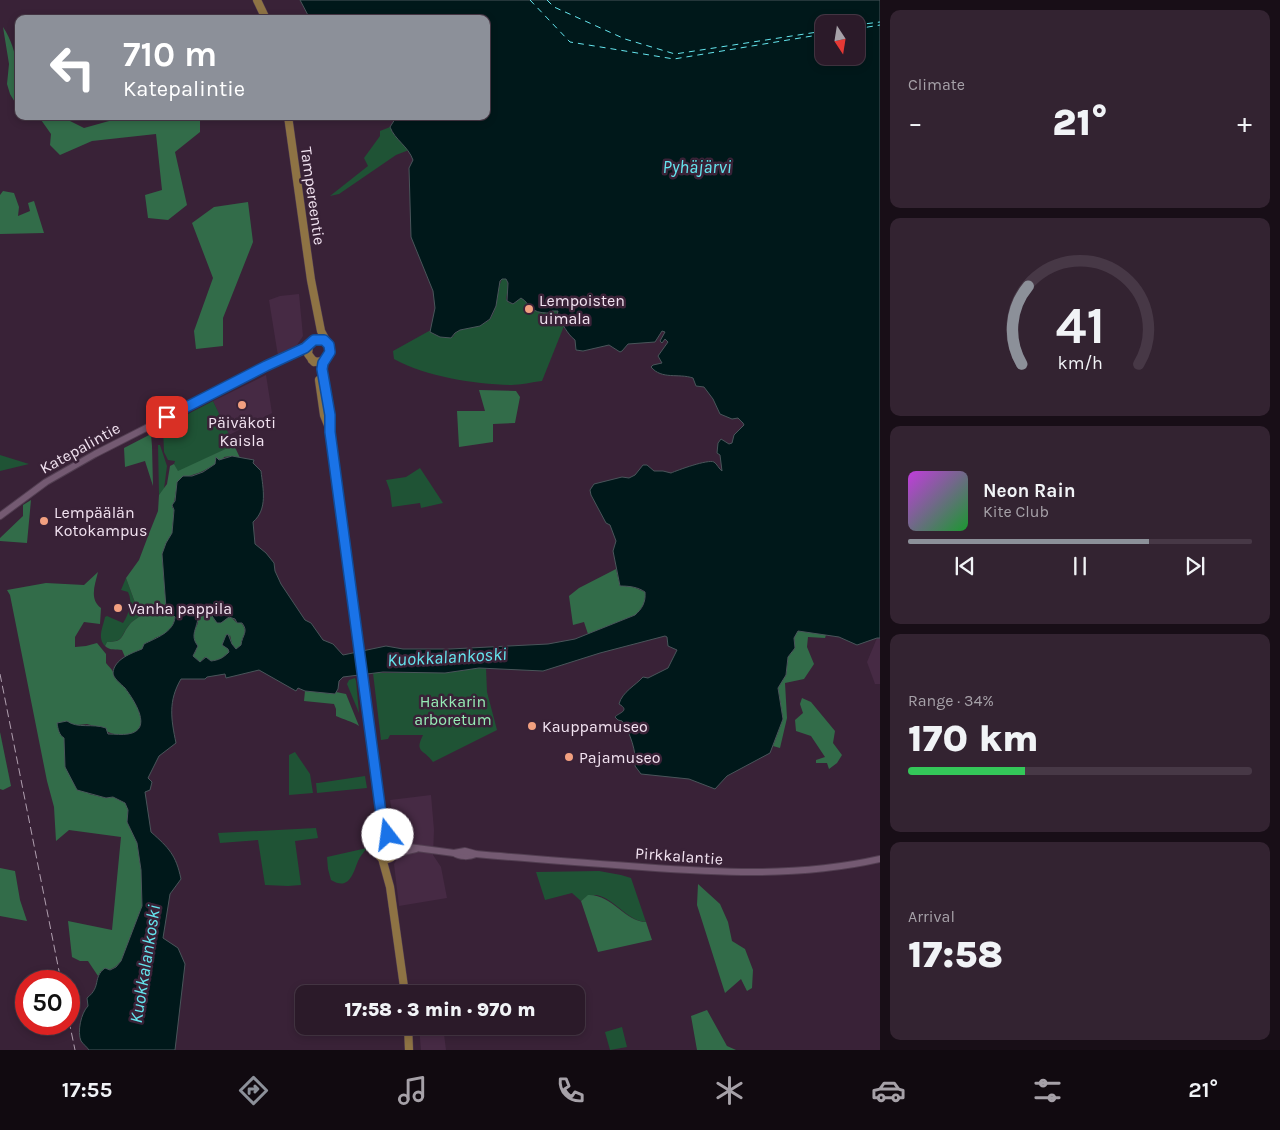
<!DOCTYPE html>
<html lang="en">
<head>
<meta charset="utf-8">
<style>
  :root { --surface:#2b1a29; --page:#332331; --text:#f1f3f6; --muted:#a6a1a8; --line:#473846; --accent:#8c9099 }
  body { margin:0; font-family:Karla,sans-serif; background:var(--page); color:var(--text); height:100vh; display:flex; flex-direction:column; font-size:19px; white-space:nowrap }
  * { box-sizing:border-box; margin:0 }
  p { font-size:16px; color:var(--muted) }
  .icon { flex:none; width:28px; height:28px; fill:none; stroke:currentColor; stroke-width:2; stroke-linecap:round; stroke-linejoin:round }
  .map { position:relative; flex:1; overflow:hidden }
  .details { display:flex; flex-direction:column; gap:10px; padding:10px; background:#180e17; width:400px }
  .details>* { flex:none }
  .top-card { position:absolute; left:15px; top:15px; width:475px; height:105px; border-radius:10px; box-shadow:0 2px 8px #0003,0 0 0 1px var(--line); background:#8c9099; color:#fff; overflow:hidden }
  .needle { width:32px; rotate:168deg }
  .buttons { position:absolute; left:815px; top:15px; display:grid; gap:10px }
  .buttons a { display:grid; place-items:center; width:50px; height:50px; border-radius:10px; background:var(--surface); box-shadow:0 2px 8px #0003,0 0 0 1px var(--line); font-size:25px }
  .speed { position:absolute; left:15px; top:970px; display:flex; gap:10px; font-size:25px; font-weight:700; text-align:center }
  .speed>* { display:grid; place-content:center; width:65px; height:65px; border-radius:50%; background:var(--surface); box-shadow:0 2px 8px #0003,0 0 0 1px var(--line); line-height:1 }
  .speed .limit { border:8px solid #d22; background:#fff; color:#111 }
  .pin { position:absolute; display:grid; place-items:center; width:42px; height:42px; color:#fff; margin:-21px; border-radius:10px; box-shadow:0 2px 8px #0006 }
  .me { position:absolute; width:55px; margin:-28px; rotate:345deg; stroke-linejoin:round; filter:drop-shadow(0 0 4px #0008) }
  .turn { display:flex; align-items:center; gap:18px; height:105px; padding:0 25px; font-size:22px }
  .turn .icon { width:65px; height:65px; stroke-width:2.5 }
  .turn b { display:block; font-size:35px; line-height:42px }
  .big { font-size:38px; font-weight:800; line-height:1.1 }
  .details .widget { flex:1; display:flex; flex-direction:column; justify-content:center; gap:8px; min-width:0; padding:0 18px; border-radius:10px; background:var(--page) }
  .details .dial { align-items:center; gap:0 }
  .dial svg { height:130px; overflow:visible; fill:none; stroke:var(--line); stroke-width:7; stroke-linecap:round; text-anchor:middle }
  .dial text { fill:var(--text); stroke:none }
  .song { display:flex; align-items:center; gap:15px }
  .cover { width:60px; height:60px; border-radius:8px; background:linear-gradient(135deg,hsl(290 70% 55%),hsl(130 70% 35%)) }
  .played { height:5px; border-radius:2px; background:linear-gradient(90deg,var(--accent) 70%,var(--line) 70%) }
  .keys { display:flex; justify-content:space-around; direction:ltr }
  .heat { display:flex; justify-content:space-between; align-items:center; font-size:28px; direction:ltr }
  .charge { height:8px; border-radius:4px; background:linear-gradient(90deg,#34c759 34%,var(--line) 0) }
  .trip { position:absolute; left:295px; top:985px; width:290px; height:50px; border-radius:10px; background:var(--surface); box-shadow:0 2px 8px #0003,0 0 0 1px var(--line); font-weight:800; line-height:50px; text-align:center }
  .dock { display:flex; height:80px; justify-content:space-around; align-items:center; background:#110a10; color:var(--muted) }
  .dock .icon { width:35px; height:35px }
  .dock .on { color:var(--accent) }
  .dock b { font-size:22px; color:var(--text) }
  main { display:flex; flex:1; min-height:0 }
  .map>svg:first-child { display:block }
</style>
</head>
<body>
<main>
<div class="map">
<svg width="880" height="1050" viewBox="0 0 880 1050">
  <rect width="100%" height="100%" fill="#392237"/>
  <g fill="#462a44">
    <path d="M299,294L303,336L297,345L278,356L269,300L280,296Z"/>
    <path d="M266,375L272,413L229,435L213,401Z"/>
    <path d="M877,638H880V684H875L867,662Z"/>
    <path d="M431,795L434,830L433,855L441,867L447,898L399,906L394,864L399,856L390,800Z"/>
    <path d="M419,1026H443L446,1050H421Z"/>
  </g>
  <g fill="#1f5335">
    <path d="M390,127L393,133L409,150L396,155L339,194L330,196L368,166L364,158L380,136V131Z"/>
    <path d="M502,279H507L508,287L506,299L509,303L513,304L521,298C526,300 527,303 530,307C536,312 544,312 551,313L552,311H558L557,315L564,326L542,381C532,382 521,385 511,385C474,384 427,377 394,359L393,351L429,331L435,335L453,337C458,324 482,330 491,318C499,306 496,291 502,279Z"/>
    <path d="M213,401L234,445L178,472L174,464L175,461L168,460L164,452L163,427Z"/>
    <path d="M158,445H160L167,466L164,489L159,495Z"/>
    <path d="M0,455L29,464L0,471Z"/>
    <path d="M420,468L443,503L421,508L420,503L392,507L390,491L386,480L406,477Z"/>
    <path d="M126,578L140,616C137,619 132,621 130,624C120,635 125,642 107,642L105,646C97,638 103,627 105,617L107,616L123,623C129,614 133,602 128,592L121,590Z"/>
    <path d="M479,668H486L487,692L497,730L433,762C424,749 414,753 423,735H390L388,739L381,740L373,673H445Z"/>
    <path d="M355,678L356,681L359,713L347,684L349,680Z"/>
    <path d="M295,752L310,774L313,793L289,795V755Z"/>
    <path d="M365,776L367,788L317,793L316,783H318Z"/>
    <path d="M316,828L318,838L295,841L301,885L288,886L265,885L258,840L220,843L218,833Z"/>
    <path d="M367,848C364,852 360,856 358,861C353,874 349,891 331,880L328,869L327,857Z"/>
    <path d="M599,871L621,875L631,878L646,922C623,922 604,880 581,901L572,893L545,900L536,872Z"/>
    <path d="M622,1027L627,1047L610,1050L605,1032Z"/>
  </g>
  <g fill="#326c49">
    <path d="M3,27C19,51 19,80 19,109L10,94L7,84L9,64Z"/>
    <path d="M37,116H64V118L84,128L127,116H200V132L175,152L187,205L168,220L148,218L145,195L162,190L156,134L92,141L60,155L50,145L51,134L39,117Z"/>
    <path d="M3,191L14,193L19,207L18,216L30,211L28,203L34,201L44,233L0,234V195Z"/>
    <path d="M248,202L253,242L223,318V346L196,349L194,331L213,278L192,223L214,207Z"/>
    <path d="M479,390L516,391L520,397L515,423L493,424V442L459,447L457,411H485Z"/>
    <path d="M151,434L152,446L153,486L145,461L125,467L124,448Z"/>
    <path d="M234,445L240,458L232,456L224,457L223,460L215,459V464C203,472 194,475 181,478C174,486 177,498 172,507L174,510L172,533L166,543L162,554L166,608L175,617L173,625L165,634L155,638L142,649L125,657L122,650C116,649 110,651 105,646L107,642C125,642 120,636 130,624C132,621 137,619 140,616L126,578L139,560L150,531L158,511L159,495L167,484L170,466L174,464L178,471Z"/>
    <path d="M31,500L27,543L0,541V538L23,516V505Z"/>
    <path d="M616,569L620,586H631L645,592C646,602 642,609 635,615L588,634L584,622L573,625L569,596L579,588Z"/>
    <path d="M98,572C95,585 89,599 101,608L100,624L84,622L75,637V647L86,646L97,643L106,654V663C108,666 112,669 113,672C114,673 113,675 114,676C115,679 121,684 124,687C134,699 154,729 129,734C111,738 102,727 87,724C82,724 78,726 72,724L64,738V750L89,794L106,798L113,797L125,803L128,810L127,822L137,843L141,870L142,906L121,961C115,968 111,970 101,971L98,976L88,961H80L72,957L68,921L112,930L121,837L69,830L56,841L54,807L47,781L10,595L7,590L46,583L84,585Z"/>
    <path d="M207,611L214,617L215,621H224L225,618H232L237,623H241C249,632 242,635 241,645L236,649L232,644L230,635L224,647H227L229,652L220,660L211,661L205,657L200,662L193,656L196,651L193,634L198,623V615Z"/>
    <path d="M798,630L826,635L825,638L808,637L807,647L814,664L804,679L785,683L787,718L780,748L773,746L783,719L778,688L786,675L788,657L795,648L794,638Z"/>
    <path d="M305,691L335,694L336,692L346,694L359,726C352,721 344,720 336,716V709L334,704L304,701Z"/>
    <path d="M802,698L811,702L835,731L833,743L842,755L837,763L829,769L827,763H816V760L825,757L811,736L796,731L795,720L803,713L800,704Z"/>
    <path d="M0,732L11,786L3,790L0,789Z"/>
    <path d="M0,868L15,871L20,900L27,921L0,916Z"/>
    <path d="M698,884L720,904L728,922L732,941L745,949L753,970L752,988L747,991L741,979L725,993L697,905Z"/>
    <path d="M588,895C612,894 625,922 646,922L652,940L598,952L581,901Z"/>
    <path d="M707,1010L727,1046L736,1050H697L691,1016Z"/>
  </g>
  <path fill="#00181a" stroke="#49555a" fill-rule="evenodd" d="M300,0H880V638H877L857,645L839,637L798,631L794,638L795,648L788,657L786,675L778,688L783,719L770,753L727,776L715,789L689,779L641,774L635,766C637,753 630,732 622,721L618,720L615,717C618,713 631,711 619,704C622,692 636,685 643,677L648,678L668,668L677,650L668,646L667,637L665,636L600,653L543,671L479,668L445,673L383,672L343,677L339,681L338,689L335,694L305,691L298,688L296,691L259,670L226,678L225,674L207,677L205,679H181C168,701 171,719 176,743L159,756L148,778L152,782L150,790L145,792L151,832C169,848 176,855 181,879L170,894L163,938L178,948L185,964L175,1050H89C87,1047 83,1044 81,1041C77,1032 81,1013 88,1006L87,998C102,986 92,978 105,968L110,970L116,967L121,961L142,906L141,870L137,843L127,822L128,810L125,803L113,797L106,798L77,790L65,767L64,738C59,735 58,729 57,723L67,721C78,729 92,723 106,728L108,734C115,734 122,735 128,734C154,730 134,700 125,688C121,684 113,678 113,673C114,659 132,653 142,649L144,644C156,638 174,632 175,617L166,608L162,554L166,543L172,533L174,510L172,505L175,501L177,482L183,476H192L203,472L215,464L216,457L219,460L232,456L254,460L253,463L261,471C263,489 268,509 253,522L255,544L266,553L274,563L275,571L281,584L305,620L311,623L323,640L333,644L343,655L386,646L403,649H450L548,644L575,639L635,615C642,609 646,602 645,592C638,587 629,586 620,586L613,551L616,541L610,525L606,523L591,495L590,490L594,484L622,477L629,478L635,475L643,465H647L654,471H663L671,473C678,470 708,459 714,462C717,464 719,469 722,471L720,455L717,453L718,443L721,439L729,444L732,443L734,435L744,425L743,423L738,418L732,419L720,414L713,399L704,387L696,386L693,378C678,373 662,380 651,367L653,365L662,363L658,356L668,342L665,339L662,343L660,341L665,332L662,331L655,342L628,344L622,351L620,352L609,345L583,351L576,350L575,340C567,334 563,324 557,315L558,311H552L551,313C546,313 538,313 534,310C528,307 527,301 521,298L513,304L507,301L508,283L506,279H502L500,281L496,306L490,319L480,326L460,330L455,333L451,338L440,337L430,332L435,308L433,291L411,237L409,168L413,160C408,146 395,140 390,127L397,116H486V19H310ZM824,24H856V56H824ZM207,611L210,613L217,623H221L229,617L235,619L237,623H242C249,632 242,635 241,645L236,649L232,644L228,634L226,635L222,645L228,649L229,652C223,658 219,660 211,661L206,657L200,662L193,656L198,646C189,635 198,628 198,616Z"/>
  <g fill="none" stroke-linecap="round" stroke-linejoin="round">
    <g stroke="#65e6ef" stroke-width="1" stroke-dasharray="6 5" stroke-linecap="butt">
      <path d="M530,0L570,42L674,59L824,34"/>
      <path d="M547,0L554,7L625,39L675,54L824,31"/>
      <path d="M856,25L880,22"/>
      <path d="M856,29L880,25"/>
    </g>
    <defs>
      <g id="minor">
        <path d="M0,516L46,482L95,454L309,345"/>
        <path d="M394,845L454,853C460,857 469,857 476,854"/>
        <path d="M454,853L465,851L476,854C532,859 587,863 642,867C723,873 801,877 880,859"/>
        <path d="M394,854L416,849"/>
      </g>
      <g id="major">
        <path d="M257,0L266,19"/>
        <path d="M288,116L311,280L321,331L330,348L329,356L324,360L317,362L312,360"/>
        <path d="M324,360L322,369L330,415V432L381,808L383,821L382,841"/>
        <path d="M314,362L308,354L309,345L317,339L327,342"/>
        <path d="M319,380L324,415L328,425"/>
        <path d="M383,821L390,841"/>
        <circle cx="386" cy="850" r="9"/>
        <path d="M382,858L390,887L405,994"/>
        <path d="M408,1026L409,1050"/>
      </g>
    </defs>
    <use href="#minor" stroke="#523e51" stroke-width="8"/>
    <use href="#major" stroke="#523e51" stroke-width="9"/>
    <use href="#minor" stroke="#745a72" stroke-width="6"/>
    <use href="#major" stroke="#8e7344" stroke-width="8"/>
    <g stroke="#b09faf" stroke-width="1" stroke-dasharray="8 4" stroke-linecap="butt">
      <path d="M0,674L61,981"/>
      <path d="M69,1021L75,1050"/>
    </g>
  </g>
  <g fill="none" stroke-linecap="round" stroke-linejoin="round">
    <defs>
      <path id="route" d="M167,417L266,366L305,348L314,340H324L329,345L330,352L323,363L322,369L330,415V432L382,821L388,835"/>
    </defs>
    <use href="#route" stroke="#114b97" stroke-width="12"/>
    <use href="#route" stroke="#1a73e8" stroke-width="9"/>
  </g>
  <g fill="#f2a080" stroke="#392237" stroke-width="2">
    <circle cx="529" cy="309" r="5"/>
    <circle cx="242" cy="405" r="5"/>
    <circle cx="44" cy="521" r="5"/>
    <circle cx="118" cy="608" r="5"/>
    <circle cx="532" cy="726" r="5"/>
    <circle cx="569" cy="757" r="5"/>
  </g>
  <g text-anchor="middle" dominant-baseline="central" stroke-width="5" stroke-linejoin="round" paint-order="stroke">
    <g font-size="16" fill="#f2e3f1" stroke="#392237">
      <text transform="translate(313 196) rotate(82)">Tampereentie</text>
      <text transform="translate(80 448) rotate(-29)">Katepalintie</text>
      <text transform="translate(679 856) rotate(4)">Pirkkalantie</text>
    </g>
    <g font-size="16" fill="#f2e3f1" stroke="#392237" text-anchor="start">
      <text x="539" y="300">Lempoisten<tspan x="539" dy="18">uimala</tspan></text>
      <text x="242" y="422" text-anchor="middle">Päiväkoti<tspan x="242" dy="18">Kaisla</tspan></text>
      <text x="54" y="512">Lempäälän<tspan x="54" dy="18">Kotokampus</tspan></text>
      <text x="128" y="608">Vanha pappila</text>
      <text x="542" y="726">Kauppamuseo</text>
      <text x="579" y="757">Pajamuseo</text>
    </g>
    <g font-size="16" fill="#97edb6" stroke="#392237">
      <text x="453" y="701">Hakkarin<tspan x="453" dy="18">arboretum</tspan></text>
    </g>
    <g font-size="18" font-style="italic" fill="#65e6ef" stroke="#392237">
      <text x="697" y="167">Pyhäjärvi</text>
      <text transform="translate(447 657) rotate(-3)">Kuokkalankoski</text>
      <text transform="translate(145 964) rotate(-81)">Kuokkalankoski</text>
    </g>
  </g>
</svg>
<div class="buttons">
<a><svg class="needle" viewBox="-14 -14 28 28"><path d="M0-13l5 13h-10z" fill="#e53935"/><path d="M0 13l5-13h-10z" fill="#a6a1a8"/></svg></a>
</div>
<div class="speed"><div class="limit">50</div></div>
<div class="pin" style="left:167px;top:417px;background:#d93025"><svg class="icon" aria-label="arrive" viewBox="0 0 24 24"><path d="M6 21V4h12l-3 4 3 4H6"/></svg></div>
<svg class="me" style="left:388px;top:835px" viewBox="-20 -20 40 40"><circle r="19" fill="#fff"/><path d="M0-13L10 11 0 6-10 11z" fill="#1a73e8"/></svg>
<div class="trip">17:58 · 3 min · 970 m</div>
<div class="top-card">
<div class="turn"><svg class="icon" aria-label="left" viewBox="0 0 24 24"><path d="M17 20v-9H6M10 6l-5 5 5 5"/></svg><div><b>710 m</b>Katepalintie</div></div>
</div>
</div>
<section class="details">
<div class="widget"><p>Climate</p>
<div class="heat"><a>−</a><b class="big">21°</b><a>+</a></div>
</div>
<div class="widget dial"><svg viewBox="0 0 100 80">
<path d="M14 69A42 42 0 1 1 86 69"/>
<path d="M14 69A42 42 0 0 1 18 21" stroke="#8c9099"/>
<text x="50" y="56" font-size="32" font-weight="700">41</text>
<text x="50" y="72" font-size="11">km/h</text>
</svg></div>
<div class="widget">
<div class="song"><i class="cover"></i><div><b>Neon Rain</b><p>Kite Club</p></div></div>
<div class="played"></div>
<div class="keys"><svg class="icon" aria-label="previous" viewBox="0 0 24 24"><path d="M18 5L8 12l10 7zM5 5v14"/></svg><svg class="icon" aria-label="pause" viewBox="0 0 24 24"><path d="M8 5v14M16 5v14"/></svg><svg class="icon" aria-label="next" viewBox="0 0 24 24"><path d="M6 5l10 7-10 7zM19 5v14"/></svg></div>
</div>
<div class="widget"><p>Range · 34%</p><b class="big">170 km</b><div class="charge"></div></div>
<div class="widget"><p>Arrival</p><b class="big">17:58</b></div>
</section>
</main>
<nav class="dock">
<b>17:55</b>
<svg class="icon on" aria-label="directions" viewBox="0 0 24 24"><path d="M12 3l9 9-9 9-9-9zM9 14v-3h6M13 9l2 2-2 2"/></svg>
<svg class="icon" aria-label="music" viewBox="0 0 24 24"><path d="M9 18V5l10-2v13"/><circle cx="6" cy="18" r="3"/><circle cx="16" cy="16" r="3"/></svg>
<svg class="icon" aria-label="phone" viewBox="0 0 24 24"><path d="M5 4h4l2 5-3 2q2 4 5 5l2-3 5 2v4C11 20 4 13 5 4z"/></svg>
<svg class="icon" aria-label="climate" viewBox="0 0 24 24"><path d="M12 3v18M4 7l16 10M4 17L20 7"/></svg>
<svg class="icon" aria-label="car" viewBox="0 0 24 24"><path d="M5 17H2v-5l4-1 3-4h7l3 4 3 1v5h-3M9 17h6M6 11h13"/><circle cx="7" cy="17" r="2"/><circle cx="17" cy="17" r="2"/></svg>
<svg class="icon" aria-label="filters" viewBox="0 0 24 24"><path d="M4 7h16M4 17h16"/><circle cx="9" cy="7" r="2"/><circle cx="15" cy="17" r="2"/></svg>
<b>21°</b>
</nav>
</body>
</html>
